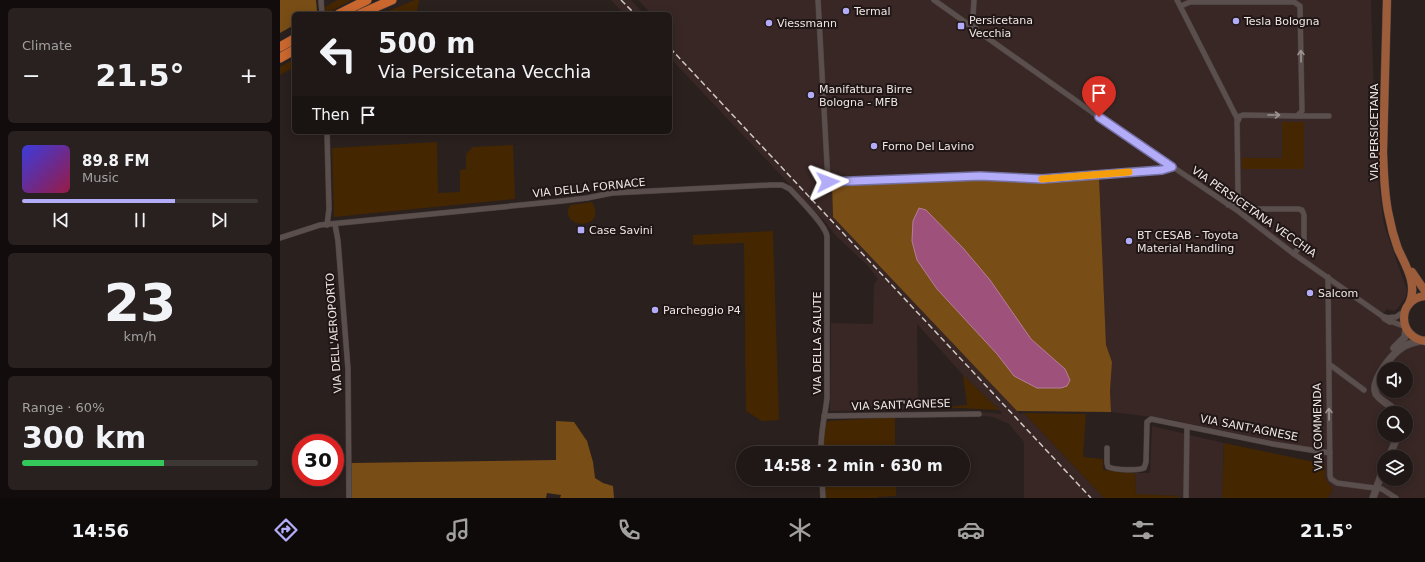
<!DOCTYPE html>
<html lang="en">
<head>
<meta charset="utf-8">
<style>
  :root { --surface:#201816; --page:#28211f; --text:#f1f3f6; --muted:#a2a0a1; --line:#3d3735; --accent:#b3adf9 }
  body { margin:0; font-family:"DejaVu Sans",sans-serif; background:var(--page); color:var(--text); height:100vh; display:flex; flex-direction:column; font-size:15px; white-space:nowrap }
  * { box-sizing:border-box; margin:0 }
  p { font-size:13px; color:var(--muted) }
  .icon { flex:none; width:22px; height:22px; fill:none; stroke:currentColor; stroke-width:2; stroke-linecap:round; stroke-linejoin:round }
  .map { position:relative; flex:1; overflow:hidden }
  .sheet { display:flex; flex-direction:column; gap:8px; padding:8px; background:#120d0c; width:280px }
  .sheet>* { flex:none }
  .guide { position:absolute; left:12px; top:12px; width:380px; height:122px; border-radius:6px; box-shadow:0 2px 10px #0003,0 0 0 1px var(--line); background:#201816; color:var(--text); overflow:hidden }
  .controls { position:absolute; left:1097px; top:362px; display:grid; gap:8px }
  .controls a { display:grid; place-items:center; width:36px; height:36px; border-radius:50%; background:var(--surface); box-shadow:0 2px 10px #0003,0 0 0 1px var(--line); font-size:20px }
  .speed { position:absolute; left:12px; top:434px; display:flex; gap:8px; font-size:20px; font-weight:700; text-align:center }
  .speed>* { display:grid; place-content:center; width:52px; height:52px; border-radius:50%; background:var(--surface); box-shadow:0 2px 10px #0003,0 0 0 1px var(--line); line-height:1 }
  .speed .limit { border:6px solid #d22; background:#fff; color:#111 }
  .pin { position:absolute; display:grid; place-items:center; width:34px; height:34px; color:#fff; margin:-41px -17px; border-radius:50% 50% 50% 0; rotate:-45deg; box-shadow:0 0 4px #0007 }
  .pin .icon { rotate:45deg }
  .me { position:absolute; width:44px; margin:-22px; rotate:87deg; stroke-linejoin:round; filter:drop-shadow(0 0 3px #0008) }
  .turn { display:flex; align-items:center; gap:14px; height:84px; padding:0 20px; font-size:18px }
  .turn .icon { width:52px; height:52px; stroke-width:2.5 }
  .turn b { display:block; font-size:28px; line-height:34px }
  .then { display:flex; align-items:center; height:38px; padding:0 20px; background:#0003; gap:8px; font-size:15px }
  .big { font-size:30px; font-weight:700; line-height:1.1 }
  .sheet .widget { flex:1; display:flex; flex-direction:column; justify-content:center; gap:6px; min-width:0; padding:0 14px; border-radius:6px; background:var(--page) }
  .sheet .dial { align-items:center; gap:0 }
  .dial b { font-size:52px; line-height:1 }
  .song { display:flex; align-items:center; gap:12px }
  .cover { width:48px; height:48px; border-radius:6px; background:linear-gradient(135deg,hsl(240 70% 55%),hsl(340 70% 35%)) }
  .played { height:4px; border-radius:2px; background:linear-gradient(90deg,var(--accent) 65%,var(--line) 65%) }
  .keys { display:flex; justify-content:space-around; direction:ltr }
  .heat { display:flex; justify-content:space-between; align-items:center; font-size:22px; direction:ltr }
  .charge { height:6px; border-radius:3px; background:linear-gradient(90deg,#34c759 60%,var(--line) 0) }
  .trip { position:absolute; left:456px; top:446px; width:234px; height:40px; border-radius:20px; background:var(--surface); box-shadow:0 2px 10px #0003,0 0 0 1px var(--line); font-weight:700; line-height:40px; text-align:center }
  .menu { display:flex; height:64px; justify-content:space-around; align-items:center; background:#0d0a09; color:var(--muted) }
  .menu .icon { width:28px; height:28px }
  .menu .selected { color:var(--accent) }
  .menu b { font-size:18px; color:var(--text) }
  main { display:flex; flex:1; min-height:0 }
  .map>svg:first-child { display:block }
</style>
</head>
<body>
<main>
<section class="sheet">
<div class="widget"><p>Climate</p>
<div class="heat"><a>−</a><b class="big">21.5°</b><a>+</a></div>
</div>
<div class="widget">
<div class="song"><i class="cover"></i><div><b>89.8 FM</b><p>Music</p></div></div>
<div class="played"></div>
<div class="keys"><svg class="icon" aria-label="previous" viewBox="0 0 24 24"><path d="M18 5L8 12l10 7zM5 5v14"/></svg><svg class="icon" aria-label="pause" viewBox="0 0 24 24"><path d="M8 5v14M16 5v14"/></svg><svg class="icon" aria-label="next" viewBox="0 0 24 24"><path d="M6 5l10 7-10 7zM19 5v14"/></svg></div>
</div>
<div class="widget dial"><b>23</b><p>km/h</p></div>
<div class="widget"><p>Range · 60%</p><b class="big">300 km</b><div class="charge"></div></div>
</section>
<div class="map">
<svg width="1145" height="498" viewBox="0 0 1145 498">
  <rect width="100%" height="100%" fill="#2a201e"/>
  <g fill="#382725" fill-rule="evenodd">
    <path d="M331,0H351L364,14H344Z"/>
    <path d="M358,0H1091L1096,163L1101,203L1104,225L1127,290L1125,298L1118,308L1114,311L1107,309L1102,315L1145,345V498H1048L1053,489L1046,480L1045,475L1043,448L1017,446L888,419L831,412L830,391L832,362L826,346L819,177L761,181L714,178L682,179L552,185L553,217L740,414L744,413L824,498H744V442L729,424L713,417L701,416V412L721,414V411L718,410V408L714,405L683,375L637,324L638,406L636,409L550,411L551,323L593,324L594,284L598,279L587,265L556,236L546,223L390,58V41L393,44L391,13L371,14ZM1104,369H1126V391H1104ZM1104,413H1126V435H1104ZM1104,457H1126V479H1104Z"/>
    <path d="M872,426L944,443L942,498H897V496L856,495L855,473H870Z"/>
  </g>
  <g fill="#442600">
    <path d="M57,0H72L46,14L45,7Z"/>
    <path d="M135,0H139L137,12L131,14H101Z"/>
    <path d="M14,59V67L0,75V67Z"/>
    <path d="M1002,122H1024V169H962V158H1002Z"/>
    <path d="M157,142L158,193L180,192V170L186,169V154L193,147L233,145L235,199L54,217L52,148Z"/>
    <path d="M312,202C329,231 277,230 290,205Z"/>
    <path d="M493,231L499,420L482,421L466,411L464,243L413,245V235Z"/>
    <path d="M683,375L714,405L718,408V410L679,408L644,409L687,405Z"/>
    <path d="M744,413L806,414L803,457L823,459V470L855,473L856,494L898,496L897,498H824Z"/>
    <path d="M615,417V453H544V434L546,423L549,421Z"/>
    <path d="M944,443L1044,464L1046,480L1053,489L1048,498H942Z"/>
    <path d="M545,479H616V496L597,497V498H546Z"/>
  </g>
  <g fill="#794e16">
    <path d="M0,0H36L37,11L32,14H14V25L0,33Z"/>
    <path d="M819,177L826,345L832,362L830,391L831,412L737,411L553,217L552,185L682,179L714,178L761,181Z"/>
    <path d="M276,421L294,422L307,441L313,462L315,478L323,483L333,486L334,498H280L281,495L267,493L266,498H72L71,463L276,460Z"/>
  </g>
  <path fill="#9d517b" stroke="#b57e9a" d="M639,208L646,210L683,248L710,280L751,339L785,369L790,380L787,386L781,388H757L734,376L717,354L657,289L637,260L632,241L633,221Z"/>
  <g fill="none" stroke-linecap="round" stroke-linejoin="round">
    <defs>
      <g id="street">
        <path d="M41,0L42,14"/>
        <path d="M538,0L548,182L624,180L684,176L708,175L762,179L883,170L892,167"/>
        <path d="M654,0L819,117L958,211L1014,254L1105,318L1116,317L1125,311"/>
        <path d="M694,0L693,16L696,29"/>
        <path d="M897,0L957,118L958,195"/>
        <path d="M901,6L910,2H1014L1020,6L1022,111L1017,116L963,115L960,116L958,121"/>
        <path d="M1017,116H1049"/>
        <path d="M960,204L965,209H1018L1022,210L1024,215V240L1014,254"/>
        <path d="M948,205L957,201L958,195L959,206"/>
        <path d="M55,224L58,241L68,369L69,498"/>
        <path d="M47,225L49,209L47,132"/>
        <path d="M0,238L40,225L282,201L307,198L332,193L491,185H502L510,189C519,199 545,224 547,236V398C545,417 540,433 541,453"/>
        <path d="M1048,277L1050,476L1051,479L1057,483L1102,489L1116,498"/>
        <path d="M1110,321L1126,327"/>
        <path d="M1049,364L1084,390"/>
        <path d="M544,416L699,414"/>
        <path d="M827,448V463L828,467C836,470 856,471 864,468L866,462L867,422L871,419L993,444L1050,453"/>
        <path d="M542,479L543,498"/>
        <path d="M906,498L907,427"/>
      </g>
      <g id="secondary">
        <path d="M1105,318L1110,321"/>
        <path d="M1114,348L1125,337L1126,327"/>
        <path d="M1117,413C1112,405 1101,402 1096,394C1090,380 1112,354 1123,347C1129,343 1136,342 1144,340"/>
        <path d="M1109,457L1118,435"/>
        <path d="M1093,498L1104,467"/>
      </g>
      <g id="primary">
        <path d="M1107,0L1103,152C1104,173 1104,195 1109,216C1111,227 1114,238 1118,249C1126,266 1138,285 1129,304"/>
        <path d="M1132,272L1145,291"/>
        <path d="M1145,296C1117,299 1117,337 1145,341"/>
      </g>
      <g id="highway">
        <path d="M59,14L87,0"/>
        <path d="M80,14L112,0"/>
        <path d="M0,47L14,39"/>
        <path d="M0,58L14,50"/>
      </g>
    </defs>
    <use href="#street" stroke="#473e3d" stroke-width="6"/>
    <use href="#secondary" stroke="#473e3d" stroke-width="8"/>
    <use href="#primary" stroke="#473e3d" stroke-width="9"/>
    <use href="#highway" stroke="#473e3d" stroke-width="10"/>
    <use href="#street" stroke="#5b4f4d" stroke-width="5"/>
    <use href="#secondary" stroke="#5b4f4d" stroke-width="7"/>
    <use href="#primary" stroke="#9e5d3a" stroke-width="8"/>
    <use href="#highway" stroke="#ca672e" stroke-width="9"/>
    <g stroke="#d1c9c7" stroke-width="1.5" stroke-dasharray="6 3" stroke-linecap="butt">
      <path d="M341,0L355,14"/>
      <path d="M390,48L811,498"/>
    </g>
  </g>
  <defs><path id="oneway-shaft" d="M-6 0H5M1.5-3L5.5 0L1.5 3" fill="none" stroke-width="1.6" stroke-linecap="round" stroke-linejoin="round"/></defs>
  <g stroke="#9d9391">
    <use href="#oneway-shaft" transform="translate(1021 56) rotate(-91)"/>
    <use href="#oneway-shaft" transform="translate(994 115)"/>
    <use href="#oneway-shaft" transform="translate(1049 414) rotate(-91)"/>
  </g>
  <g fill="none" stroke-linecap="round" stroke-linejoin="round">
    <defs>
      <path id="route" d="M548,182L700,176L762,179L882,170L892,167L819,117"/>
    </defs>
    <use href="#route" stroke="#7470a2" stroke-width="10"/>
    <use href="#route" stroke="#b3adf9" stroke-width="7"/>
    <path stroke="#f59e0b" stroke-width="7" d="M762,179L849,172"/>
  </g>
  <g fill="#b3adf9" stroke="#201615" stroke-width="1.5">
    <circle cx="566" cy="11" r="4"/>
    <circle cx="956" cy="21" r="4"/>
    <circle cx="489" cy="23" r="4"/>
    <rect x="677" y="22" width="8" height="8" rx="2"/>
    <circle cx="531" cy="95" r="4"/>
    <circle cx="594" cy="146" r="4"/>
    <rect x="297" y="226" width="8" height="8" rx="2"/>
    <circle cx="849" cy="241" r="4"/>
    <circle cx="1030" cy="293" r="4"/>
    <circle cx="375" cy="310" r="4"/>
  </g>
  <g text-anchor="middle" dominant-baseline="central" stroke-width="4" stroke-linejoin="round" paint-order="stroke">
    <g font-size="11" fill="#ede6e4" stroke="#201615" text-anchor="start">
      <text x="574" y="11">Termal</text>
      <text x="689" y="20">Persicetana<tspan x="689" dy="13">Vecchia</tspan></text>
      <text x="964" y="21">Tesla Bologna</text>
      <text x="497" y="23">Viessmann</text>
      <text x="539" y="89">Manifattura Birre<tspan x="539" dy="13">Bologna - MFB</tspan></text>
      <text x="602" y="146">Forno Del Lavino</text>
      <text x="309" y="230">Case Savini</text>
      <text x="857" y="235">BT CESAB - Toyota<tspan x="857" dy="13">Material Handling</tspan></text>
      <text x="1038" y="293">Salcom</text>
      <text x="383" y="310">Parcheggio P4</text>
    </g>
    <g font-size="11" fill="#ede6e4" stroke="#201615">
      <text transform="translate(1094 132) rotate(-90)">VIA PERSICETANA</text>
      <text transform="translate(309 188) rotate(-6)">VIA DELLA FORNACE</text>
      <text transform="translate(974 212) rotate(35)">VIA PERSICETANA VECCHIA</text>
      <text transform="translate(54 333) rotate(-94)">VIA DELL'AEROPORTO</text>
      <text transform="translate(537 343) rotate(-90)">VIA DELLA SALUTE</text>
      <text transform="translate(621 405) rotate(-2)">VIA SANT'AGNESE</text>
      <text transform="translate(1038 427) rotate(-91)">VIA COMMENDA</text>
      <text transform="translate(969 428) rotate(11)">VIA SANT'AGNESE</text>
    </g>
  </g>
</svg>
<div class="controls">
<a><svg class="icon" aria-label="sound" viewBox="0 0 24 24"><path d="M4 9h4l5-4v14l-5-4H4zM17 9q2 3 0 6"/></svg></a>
<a><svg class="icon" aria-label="search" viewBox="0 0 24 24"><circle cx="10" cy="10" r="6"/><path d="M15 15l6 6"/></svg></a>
<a><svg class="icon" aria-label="layers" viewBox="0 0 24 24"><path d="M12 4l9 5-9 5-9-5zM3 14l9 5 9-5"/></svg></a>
</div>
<div class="speed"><div class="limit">30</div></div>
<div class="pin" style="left:819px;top:117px;background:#d93025"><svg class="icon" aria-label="arrive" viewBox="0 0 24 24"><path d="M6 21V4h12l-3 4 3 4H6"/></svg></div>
<svg class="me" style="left:548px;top:182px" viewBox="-20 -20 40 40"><path d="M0-17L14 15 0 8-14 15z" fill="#b3adf9" stroke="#fff" stroke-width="4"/></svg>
<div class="trip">14:58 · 2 min · 630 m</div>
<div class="guide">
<div class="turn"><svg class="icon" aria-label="left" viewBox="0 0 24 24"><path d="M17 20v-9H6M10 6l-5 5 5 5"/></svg><div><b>500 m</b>Via Persicetana Vecchia</div></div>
<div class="then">Then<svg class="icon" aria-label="arrive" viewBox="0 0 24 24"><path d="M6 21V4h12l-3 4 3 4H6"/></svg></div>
</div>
</div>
</main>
<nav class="menu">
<b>14:56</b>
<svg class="icon selected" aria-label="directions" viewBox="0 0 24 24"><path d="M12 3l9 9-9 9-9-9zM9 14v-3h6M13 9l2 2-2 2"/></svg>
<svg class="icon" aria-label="music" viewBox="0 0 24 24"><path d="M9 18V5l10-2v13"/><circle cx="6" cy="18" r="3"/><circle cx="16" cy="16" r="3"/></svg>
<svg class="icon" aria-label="phone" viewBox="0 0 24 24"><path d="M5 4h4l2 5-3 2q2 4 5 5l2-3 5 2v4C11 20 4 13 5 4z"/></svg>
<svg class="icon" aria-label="climate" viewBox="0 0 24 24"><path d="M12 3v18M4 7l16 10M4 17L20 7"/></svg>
<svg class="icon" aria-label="car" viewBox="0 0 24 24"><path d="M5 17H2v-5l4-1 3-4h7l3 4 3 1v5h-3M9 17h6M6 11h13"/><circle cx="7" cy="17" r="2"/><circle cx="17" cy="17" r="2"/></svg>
<svg class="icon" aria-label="filters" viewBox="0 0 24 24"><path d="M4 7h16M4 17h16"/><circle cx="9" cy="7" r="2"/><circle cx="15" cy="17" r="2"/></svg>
<b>21.5°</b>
</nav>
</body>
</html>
